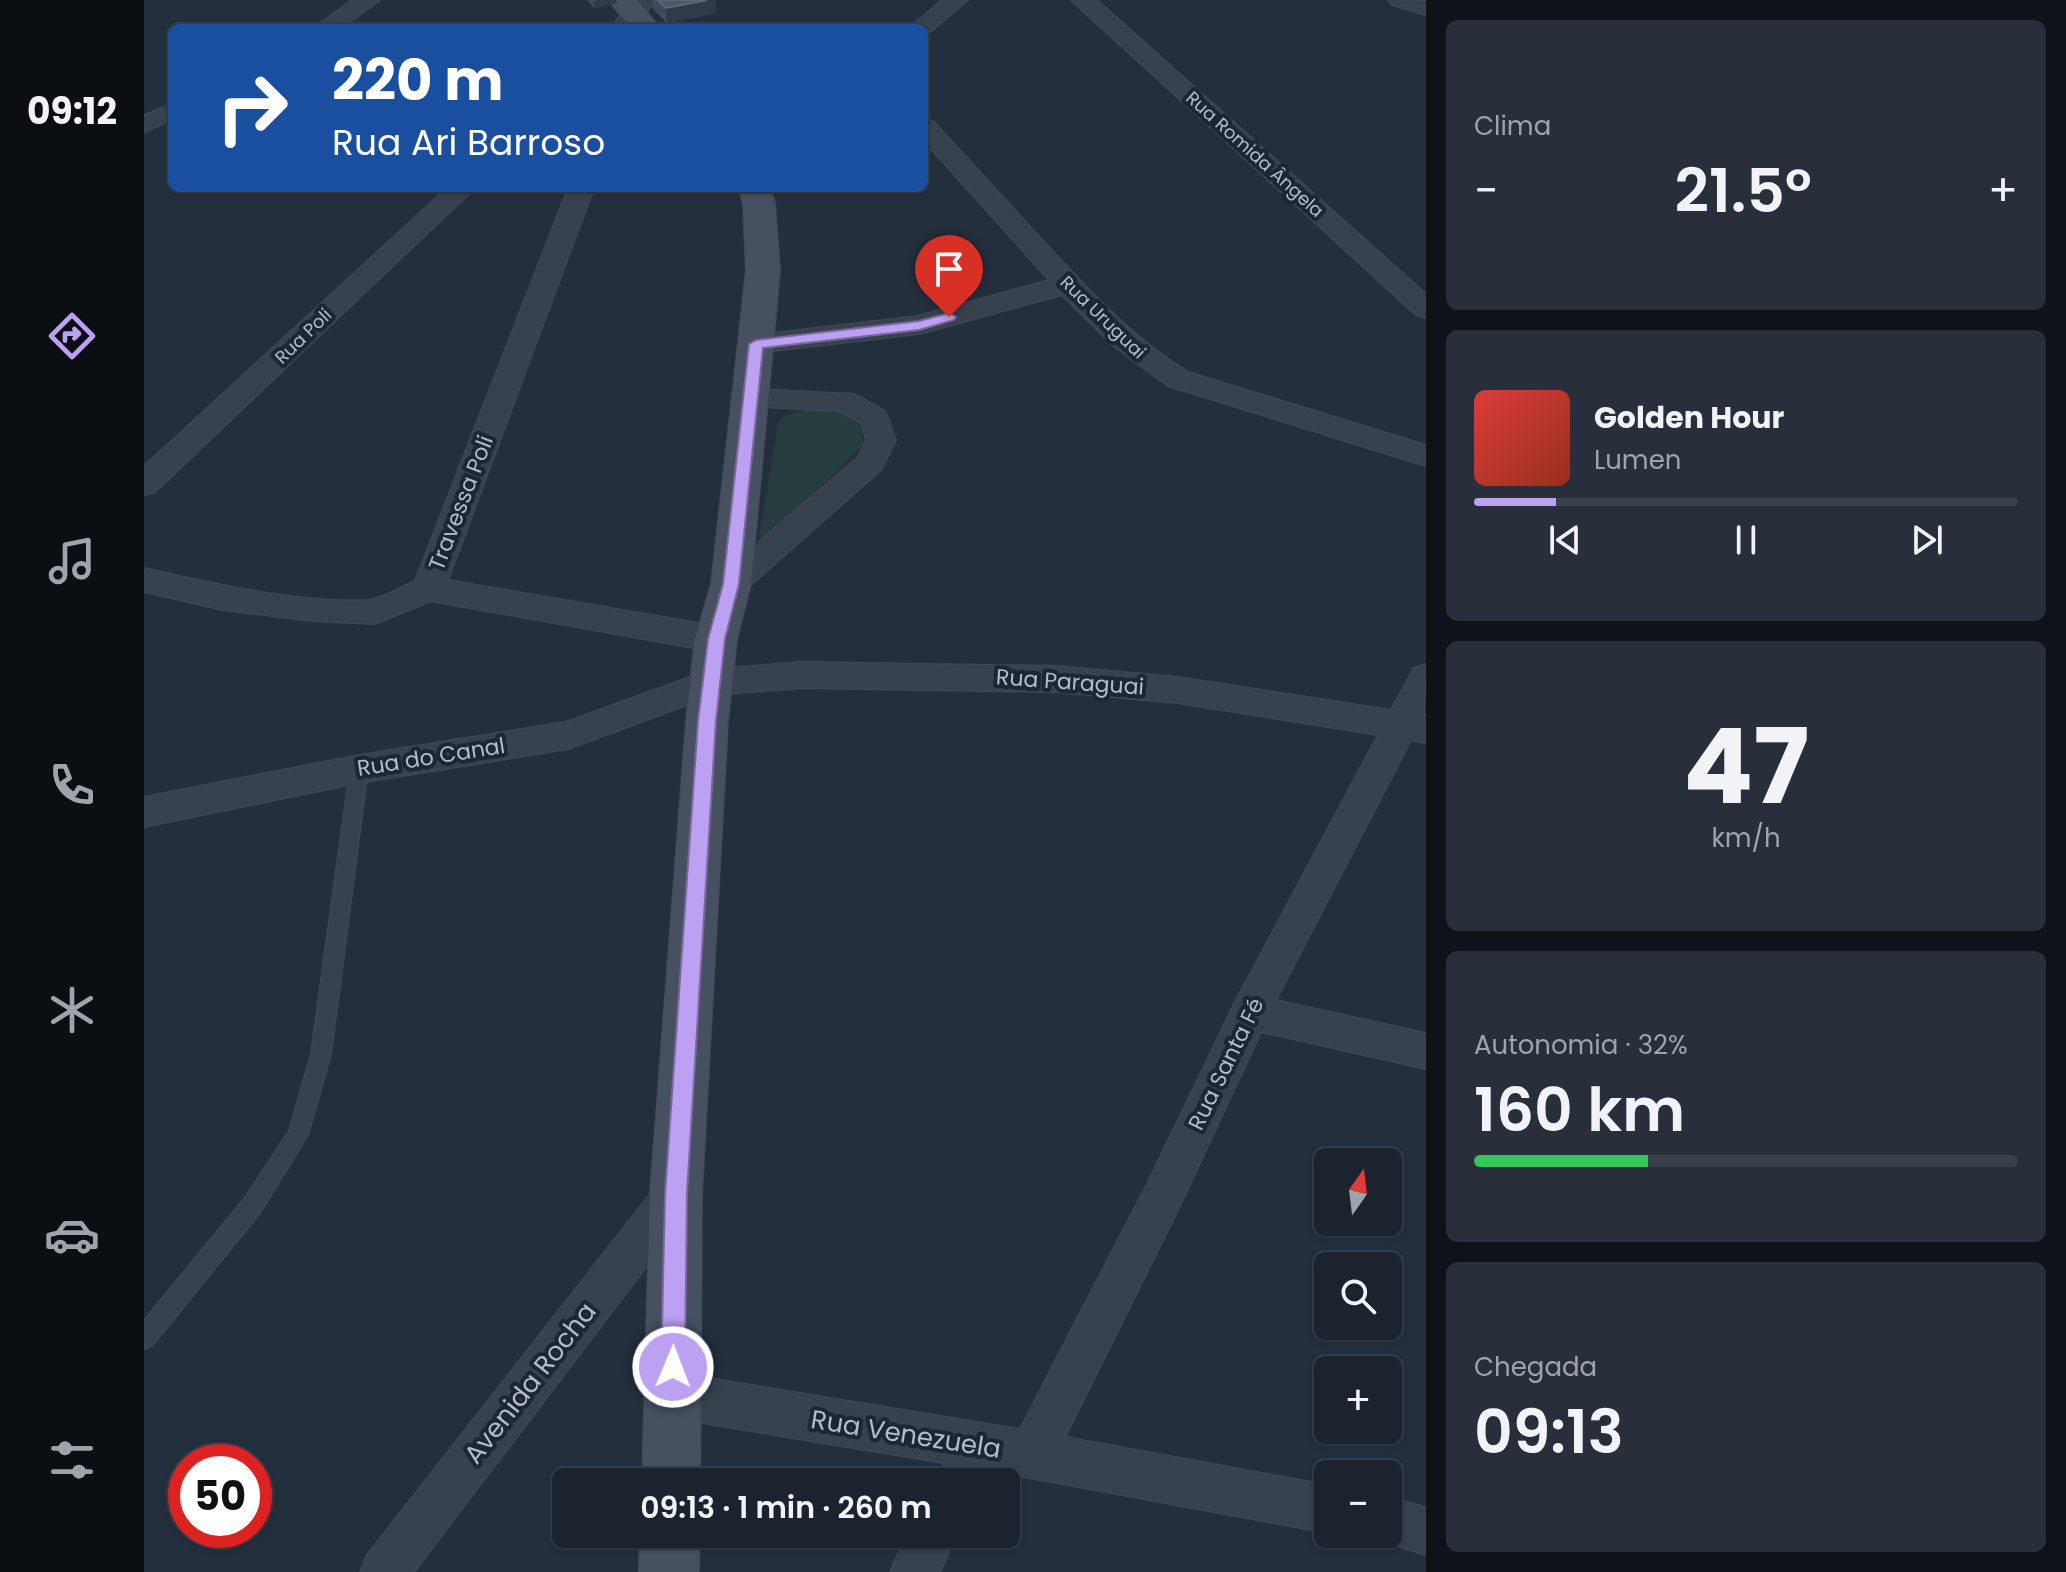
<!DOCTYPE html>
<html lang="pt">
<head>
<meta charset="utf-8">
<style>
  :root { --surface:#1b232e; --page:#282f3a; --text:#f1f3f6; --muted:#a0a4aa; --line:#39404a; --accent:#bca0f2 }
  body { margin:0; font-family:Poppins,sans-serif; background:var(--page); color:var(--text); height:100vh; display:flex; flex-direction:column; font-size:30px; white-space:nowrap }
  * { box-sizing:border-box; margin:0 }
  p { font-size:26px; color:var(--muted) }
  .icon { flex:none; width:44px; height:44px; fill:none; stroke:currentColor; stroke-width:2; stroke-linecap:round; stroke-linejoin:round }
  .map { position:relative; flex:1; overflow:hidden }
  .side { display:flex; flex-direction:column; gap:20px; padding:20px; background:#0f1319; width:640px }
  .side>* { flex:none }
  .top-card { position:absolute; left:24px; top:24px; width:760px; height:168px; border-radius:12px; box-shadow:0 2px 6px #0004,0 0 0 2px var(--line); background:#1a4fa0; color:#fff; overflow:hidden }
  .needle { width:52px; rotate:14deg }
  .fabs { position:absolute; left:1170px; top:1148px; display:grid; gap:16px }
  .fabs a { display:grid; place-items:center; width:88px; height:88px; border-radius:12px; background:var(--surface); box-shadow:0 2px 6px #0004,0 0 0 2px var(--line); font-size:40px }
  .speed { position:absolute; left:24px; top:1444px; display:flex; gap:16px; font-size:40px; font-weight:700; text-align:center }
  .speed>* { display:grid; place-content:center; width:104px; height:104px; border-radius:50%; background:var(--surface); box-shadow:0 2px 6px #0004,0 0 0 2px var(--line); line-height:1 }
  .speed .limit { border:12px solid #d22; background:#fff; color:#111 }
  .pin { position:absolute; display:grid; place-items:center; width:68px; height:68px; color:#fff; margin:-82px -34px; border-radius:50% 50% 50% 0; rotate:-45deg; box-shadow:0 0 8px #0007 }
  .pin .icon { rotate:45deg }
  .me { position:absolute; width:88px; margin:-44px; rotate:1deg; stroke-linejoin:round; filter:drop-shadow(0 0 6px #0008) }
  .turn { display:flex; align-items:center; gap:28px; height:168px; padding:0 32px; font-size:36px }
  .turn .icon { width:104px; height:104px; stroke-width:2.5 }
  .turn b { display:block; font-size:56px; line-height:68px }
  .big { font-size:60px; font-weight:600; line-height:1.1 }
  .side .widget { flex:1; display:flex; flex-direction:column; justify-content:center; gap:12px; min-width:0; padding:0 28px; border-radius:12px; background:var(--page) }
  .side .dial { align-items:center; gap:0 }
  .dial b { font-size:104px; line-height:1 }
  .song { display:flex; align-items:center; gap:24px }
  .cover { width:96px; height:96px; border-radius:12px; background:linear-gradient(135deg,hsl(0 70% 55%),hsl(10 70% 35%)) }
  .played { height:8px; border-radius:4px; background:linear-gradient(90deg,var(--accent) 15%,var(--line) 15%) }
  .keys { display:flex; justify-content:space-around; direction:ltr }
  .heat { display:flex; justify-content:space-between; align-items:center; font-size:44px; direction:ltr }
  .charge { height:12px; border-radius:6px; background:linear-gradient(90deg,#34c759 32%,var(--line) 0) }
  .trip { position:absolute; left:408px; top:1468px; width:468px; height:80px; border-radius:12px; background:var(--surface); box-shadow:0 2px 6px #0004,0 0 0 2px var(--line); font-weight:600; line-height:80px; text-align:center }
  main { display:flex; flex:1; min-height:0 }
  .dock { display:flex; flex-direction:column; width:144px; justify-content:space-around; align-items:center; background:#0b0e12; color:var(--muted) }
  .dock .icon { width:56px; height:56px }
  .dock .selected { color:var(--accent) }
  .dock b { font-size:36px; color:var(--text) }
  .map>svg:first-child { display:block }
</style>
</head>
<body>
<main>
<nav class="dock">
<b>09:12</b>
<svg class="icon selected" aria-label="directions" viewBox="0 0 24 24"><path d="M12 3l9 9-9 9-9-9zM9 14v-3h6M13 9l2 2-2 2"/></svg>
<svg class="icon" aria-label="music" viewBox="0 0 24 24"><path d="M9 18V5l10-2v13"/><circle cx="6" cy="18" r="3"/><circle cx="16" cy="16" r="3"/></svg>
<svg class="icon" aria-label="phone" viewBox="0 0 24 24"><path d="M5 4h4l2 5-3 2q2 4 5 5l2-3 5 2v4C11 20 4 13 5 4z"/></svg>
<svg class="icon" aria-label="climate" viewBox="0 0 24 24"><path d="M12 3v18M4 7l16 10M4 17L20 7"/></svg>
<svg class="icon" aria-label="car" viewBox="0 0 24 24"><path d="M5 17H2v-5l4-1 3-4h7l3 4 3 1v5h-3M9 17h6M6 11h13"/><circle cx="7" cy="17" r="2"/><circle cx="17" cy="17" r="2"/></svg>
<svg class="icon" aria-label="filters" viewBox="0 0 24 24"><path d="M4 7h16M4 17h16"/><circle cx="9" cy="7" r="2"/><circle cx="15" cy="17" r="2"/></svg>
</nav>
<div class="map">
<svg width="1282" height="1572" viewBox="0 0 1282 1572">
  <rect width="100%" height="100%" fill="#242f3e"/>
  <path fill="#263c3f" d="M672,407L697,411L714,420L720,444L622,542L615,539L634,423L642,415Z"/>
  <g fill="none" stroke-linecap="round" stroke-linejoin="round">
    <defs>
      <path id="service" d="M215,762L221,764L224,769L187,1054L164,1135L116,1213L8,1346L0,1349V1320L100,1199L145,1131L167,1054L206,769L209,764Z"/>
      <g id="minor">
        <path d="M208,0H236L198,28H170Z"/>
        <path d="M488,0H512L491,28H467Z"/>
        <path d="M798,0H824L785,33L780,34V28H765Z"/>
        <path d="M927,0H953L1282,294V318L1272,315Z"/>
        <path d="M1244,0L1282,1V15L1248,5Z"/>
        <path d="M28,104V120L0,132V115Z"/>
        <path d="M780,118L789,121C826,161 863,202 900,242C945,290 988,338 1044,372L1282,445V466L1024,386L968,345L918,295L775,334L612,353L602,350L598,344L602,338L612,335L774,316L905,280L780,141Z"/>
        <path d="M303,188H331L11,492L0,495V466Z"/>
        <path d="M424,188H450L304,580L572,626L584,630L589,639L584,648L572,652L287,601L231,624L169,621L79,610L0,592V568C66,583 158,604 225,600C240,598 257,587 271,581Z"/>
        <path d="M607,389L711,394L741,411L752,440L737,470L599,592L587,596L575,592L571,584L575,576L714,457L722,440L717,423L695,411L597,406L592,399L597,392Z"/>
        <path d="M657,662L912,666L1034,677L1247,710L1270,668L1282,664L1280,715H1282V743L1267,740L1132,1000L1282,1033V1069L1117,1032L1034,1210L921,1437L1184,1485V1533L847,1471L841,1482H792L800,1463L528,1418L512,1411L505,1395L512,1379L528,1372L876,1429L1004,1182L1092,1000L1234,735L1034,703L912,692L657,688L570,695L424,749L215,783L0,827V797L215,755L422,722L568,669Z"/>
        <path d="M532,1174L547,1180L553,1194L547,1208L270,1572H216L223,1555L517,1180Z"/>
        <path d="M1244,1497L1282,1507V1555L1227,1538L1225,1534H1244Z"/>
        <path d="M763,1534H813L796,1572H746Z"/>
      </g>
      <g id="secondary">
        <path d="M464,0H493L516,28H487Z"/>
        <path d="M595,188H627L631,204L636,270L607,584L593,639L584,721L558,1194L556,1482H498L506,1194L542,721L551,639L567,584L602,270L599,204Z"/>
        <path d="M496,1534H556L555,1572H495Z"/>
      </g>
    </defs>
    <use href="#service" stroke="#414a57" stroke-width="2"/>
    <use href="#minor" stroke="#414a57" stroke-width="2"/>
    <use href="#secondary" stroke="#414a57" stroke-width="2"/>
    <use href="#service" fill="#38414e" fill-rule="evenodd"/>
    <use href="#minor" fill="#38414e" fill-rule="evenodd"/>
    <use href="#secondary" fill="#465061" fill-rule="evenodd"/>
  </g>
  <g fill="#3f4b5c">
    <path d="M443,0H472L473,3L450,8Z"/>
    <path d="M509,0H572V13L523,23L509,9Z"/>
  </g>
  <g fill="#2f3b4b">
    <path d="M454,0H472L473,3L450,8V1Z"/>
    <path d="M563,0H572V13L523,23L522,8Z"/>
  </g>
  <path fill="#4b5868" stroke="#5c6777" stroke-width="2" d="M514,0H563L522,8Z"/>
  <path fill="#bca0f2" stroke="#7a689d" stroke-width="2" d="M805,313L812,317L810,320L775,330L619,348L595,584L581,639L572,721L543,1194L541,1367L537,1375L529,1378L521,1375L517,1367L521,1194L554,721L564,639L579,584L605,344L612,340L775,321Z"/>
  <g text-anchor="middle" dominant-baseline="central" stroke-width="8" stroke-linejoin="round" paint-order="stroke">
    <g font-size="18" fill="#b4bcc9" stroke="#1d2633">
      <text transform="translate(1111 154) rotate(42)">Rua Romida Ângela</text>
      <text transform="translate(959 317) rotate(44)">Rua Uruguai</text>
      <text transform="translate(159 336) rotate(-44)">Rua Poli</text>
    </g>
    <g font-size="22" fill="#b4bcc9" stroke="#1d2633">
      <text transform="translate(317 503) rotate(-69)">Travessa Poli</text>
      <text transform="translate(926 682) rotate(4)">Rua Paraguai</text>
      <text transform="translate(287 757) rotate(-9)">Rua do Canal</text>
      <text transform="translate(1082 1064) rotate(-64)">Rua Santa Fé</text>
    </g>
    <g font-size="26" fill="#b4bcc9" stroke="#1d2633">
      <text transform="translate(386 1383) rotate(-52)">Avenida Rocha</text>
      <text transform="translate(762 1434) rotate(9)">Rua Venezuela</text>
    </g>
  </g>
</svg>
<div class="fabs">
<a><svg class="needle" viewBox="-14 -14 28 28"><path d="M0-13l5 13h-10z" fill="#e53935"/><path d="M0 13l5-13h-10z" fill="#a0a4aa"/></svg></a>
<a><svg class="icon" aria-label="search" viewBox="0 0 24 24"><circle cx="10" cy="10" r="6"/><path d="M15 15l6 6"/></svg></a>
<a>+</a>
<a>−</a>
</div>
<div class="speed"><div class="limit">50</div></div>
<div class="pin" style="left:805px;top:317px;background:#d93025"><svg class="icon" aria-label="arrive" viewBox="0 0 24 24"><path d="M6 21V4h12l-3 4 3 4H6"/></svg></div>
<svg class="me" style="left:529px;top:1367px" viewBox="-20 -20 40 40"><circle r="17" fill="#bca0f2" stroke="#fff" stroke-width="3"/><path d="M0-11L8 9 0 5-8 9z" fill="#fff"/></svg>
<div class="trip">09:13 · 1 min · 260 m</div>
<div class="top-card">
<div class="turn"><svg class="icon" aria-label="right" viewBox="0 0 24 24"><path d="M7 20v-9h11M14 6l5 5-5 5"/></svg><div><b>220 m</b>Rua Ari Barroso</div></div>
</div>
</div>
<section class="side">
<div class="widget"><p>Clima</p>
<div class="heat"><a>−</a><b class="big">21.5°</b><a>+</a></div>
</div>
<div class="widget">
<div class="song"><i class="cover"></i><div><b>Golden Hour</b><p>Lumen</p></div></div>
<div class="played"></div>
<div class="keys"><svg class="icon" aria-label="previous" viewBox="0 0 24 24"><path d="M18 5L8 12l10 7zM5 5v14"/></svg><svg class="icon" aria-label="pause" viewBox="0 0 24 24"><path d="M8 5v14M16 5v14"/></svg><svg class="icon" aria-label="next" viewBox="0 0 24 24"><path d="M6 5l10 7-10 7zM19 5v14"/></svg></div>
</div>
<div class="widget dial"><b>47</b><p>km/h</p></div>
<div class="widget"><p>Autonomia · 32%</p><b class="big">160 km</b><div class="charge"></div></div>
<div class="widget"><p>Chegada</p><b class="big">09:13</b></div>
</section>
</main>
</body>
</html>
